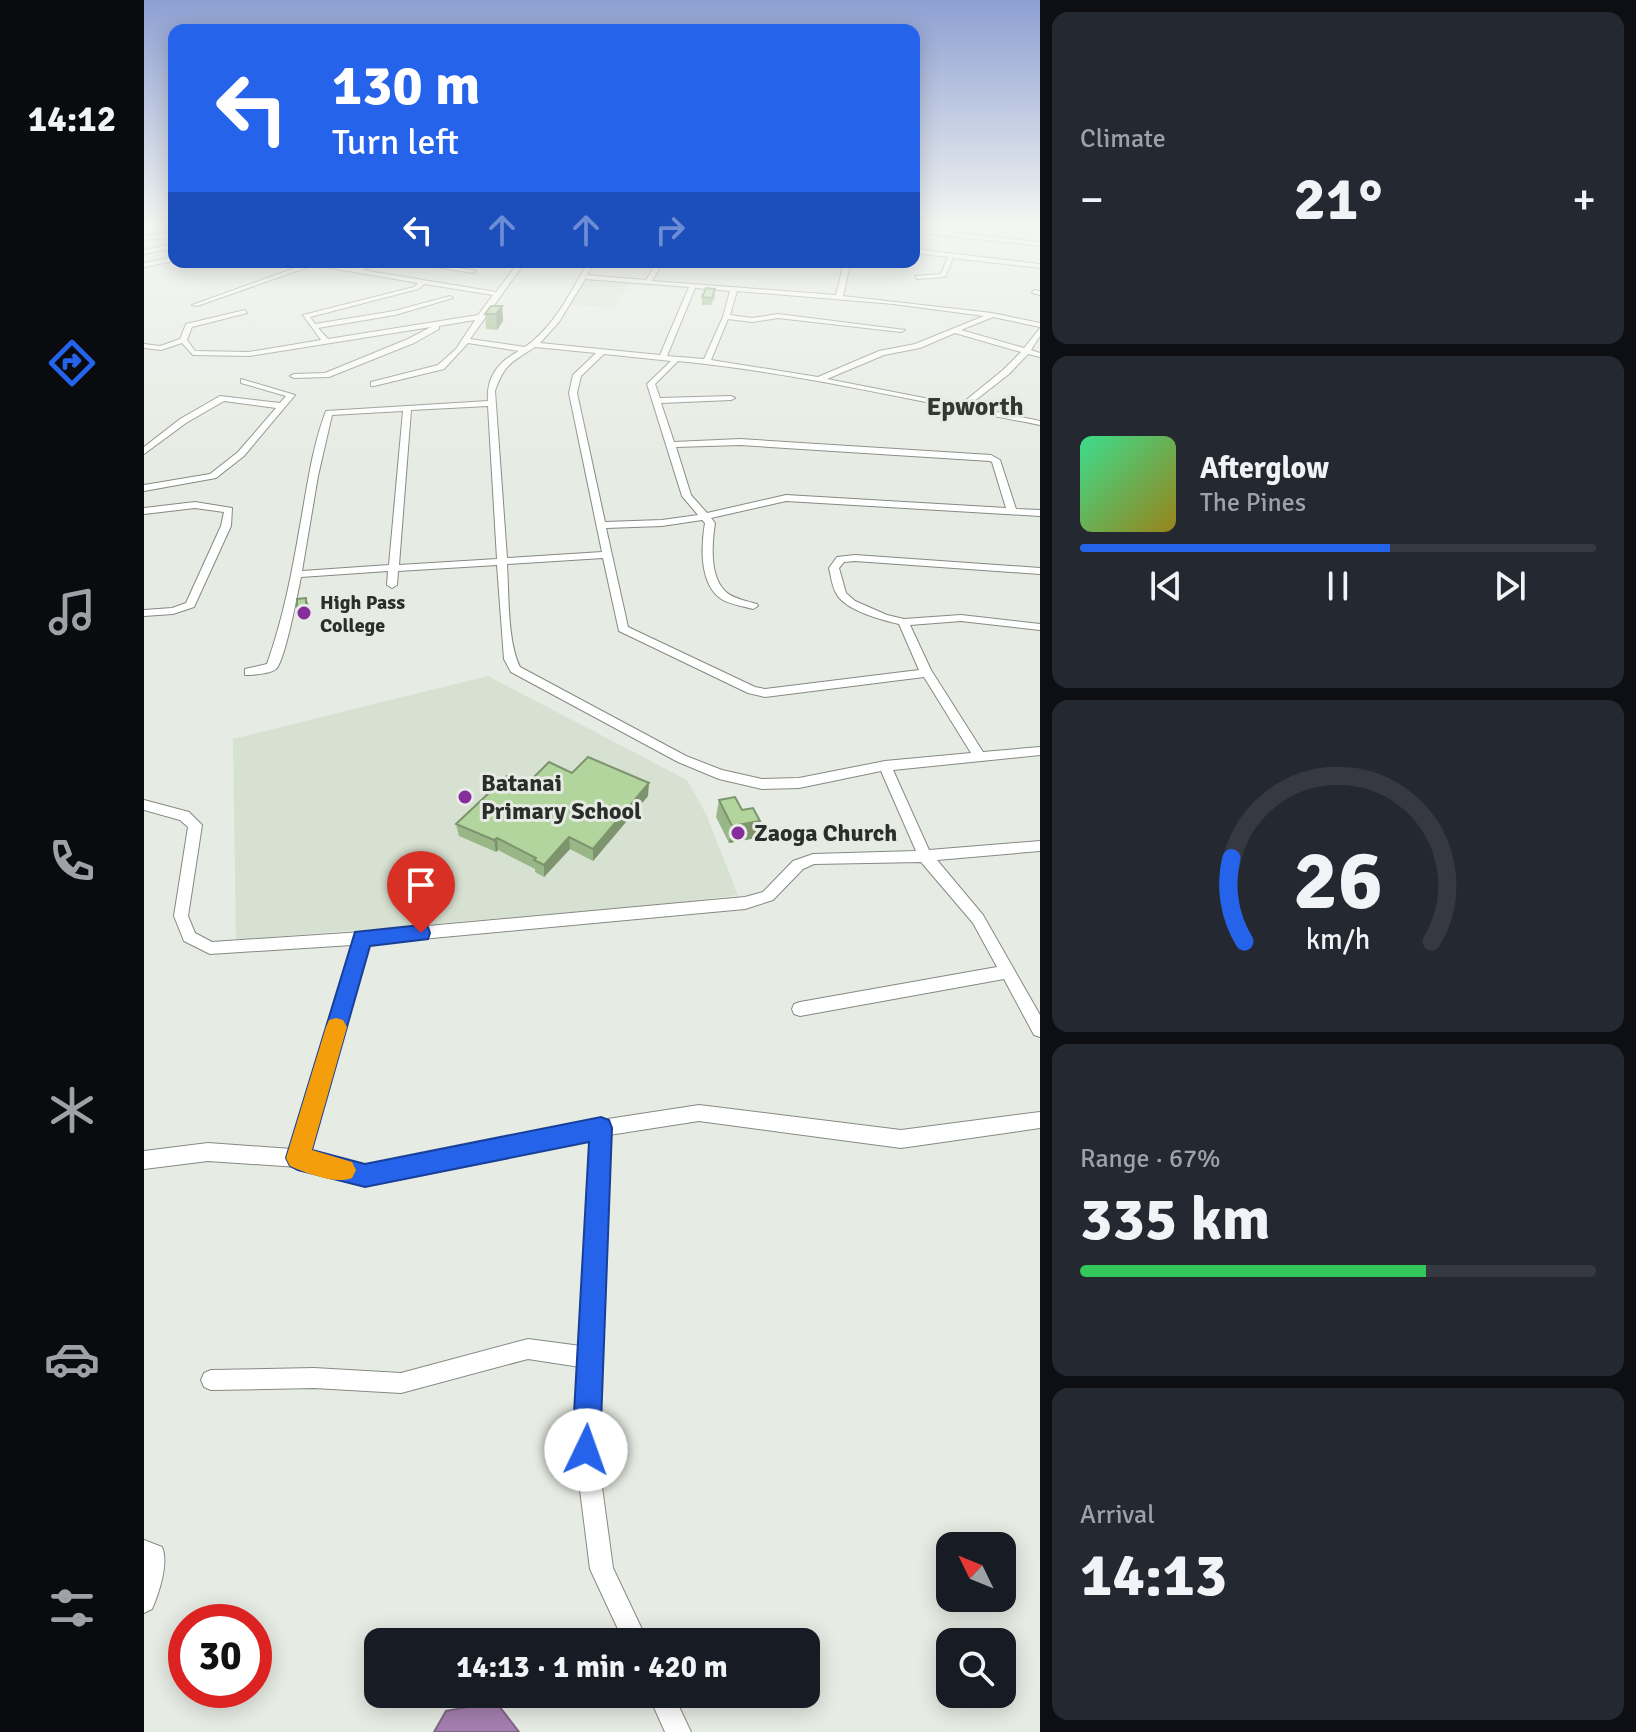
<!DOCTYPE html>
<html lang="en">
<head>
<meta charset="utf-8">
<style>
  :root { --surface:#171b24; --page:#242831; --text:#f1f3f6; --muted:#9ea1a6; --line:#363941; --accent:#2563eb }
  body { margin:0; font-family:Signika,sans-serif; background:var(--page); color:var(--text); height:100vh; display:flex; flex-direction:column; font-size:30px; white-space:nowrap }
  * { box-sizing:border-box; margin:0 }
  p { font-size:26px; color:var(--muted) }
  .icon { flex:none; width:44px; height:44px; fill:none; stroke:currentColor; stroke-width:2; stroke-linecap:round; stroke-linejoin:round }
  .map { position:relative; flex:1; overflow:hidden }
  .panel { display:flex; flex-direction:column; gap:12px; padding:12px; background:#0d0f14; width:596px }
  .panel>* { flex:none }
  .banner { position:absolute; left:24px; top:24px; width:752px; height:244px; border-radius:16px; box-shadow:0 4px 20px #0003; background:#2563eb; color:#fff; overflow:hidden }
  .needle { width:52px; rotate:313deg }
  .controls { position:absolute; left:792px; top:1532px; display:grid; gap:16px }
  .controls a { display:grid; place-items:center; width:80px; height:80px; border-radius:16px; background:var(--surface); box-shadow:0 4px 20px #0003; font-size:40px }
  .speed { position:absolute; left:24px; top:1604px; display:flex; gap:16px; font-size:40px; font-weight:700; text-align:center }
  .speed>* { display:grid; place-content:center; width:104px; height:104px; border-radius:50%; background:var(--surface); box-shadow:0 4px 20px #0003; line-height:1 }
  .speed .limit { border:12px solid #d22; background:#fff; color:#111 }
  .pin { position:absolute; display:grid; place-items:center; width:68px; height:68px; color:#fff; margin:-82px -34px; border-radius:50% 50% 50% 0; rotate:-45deg; box-shadow:0 0 8px #0007 }
  .pin .icon { rotate:45deg }
  .me { position:absolute; width:88px; margin:-44px; rotate:3deg; stroke-linejoin:round; filter:drop-shadow(0 0 6px #0008) }
  .turn { display:flex; align-items:center; gap:28px; height:168px; padding:0 32px; font-size:36px }
  .turn .icon { width:104px; height:104px; stroke-width:2.5 }
  .turn b { display:block; font-size:56px; line-height:68px }
  .lanes { display:flex; align-items:center; height:76px; padding:0 32px; background:#0003; justify-content:center; gap:40px; direction:ltr }
  .lanes .off { opacity:.35 }
  .big { font-size:60px; font-weight:800; line-height:1.1 }
  .panel .tile { flex:1; display:flex; flex-direction:column; justify-content:center; gap:12px; min-width:0; padding:0 28px; border-radius:16px; background:var(--page) }
  .panel .dial { align-items:center; gap:0 }
  .dial svg { height:208px; overflow:visible; fill:none; stroke:var(--line); stroke-width:7; stroke-linecap:round; text-anchor:middle }
  .dial text { fill:var(--text); stroke:none }
  .song { display:flex; align-items:center; gap:24px }
  .cover { width:96px; height:96px; border-radius:12px; background:linear-gradient(135deg,hsl(150 70% 55%),hsl(50 70% 35%)) }
  .played { height:8px; border-radius:4px; background:linear-gradient(90deg,var(--accent) 60%,var(--line) 60%) }
  .keys { display:flex; justify-content:space-around; direction:ltr }
  .heat { display:flex; justify-content:space-between; align-items:center; font-size:44px; direction:ltr }
  .charge { height:12px; border-radius:6px; background:linear-gradient(90deg,#34c759 67%,var(--line) 0) }
  .trip { position:absolute; left:220px; top:1628px; width:456px; height:80px; border-radius:16px; background:var(--surface); box-shadow:0 4px 20px #0003; font-weight:800; line-height:80px; text-align:center }
  main { display:flex; flex:1; min-height:0 }
  .menu { display:flex; flex-direction:column; width:144px; justify-content:space-around; align-items:center; background:#090b0e; color:var(--muted) }
  .menu .icon { width:56px; height:56px }
  .menu .on { color:var(--accent) }
  .menu b { font-size:36px; color:var(--text) }
  .map>svg:first-child { display:block }
</style>
</head>
<body>
<main>
<nav class="menu">
<b>14:12</b>
<svg class="icon on" aria-label="directions" viewBox="0 0 24 24"><path d="M12 3l9 9-9 9-9-9zM9 14v-3h6M13 9l2 2-2 2"/></svg>
<svg class="icon" aria-label="music" viewBox="0 0 24 24"><path d="M9 18V5l10-2v13"/><circle cx="6" cy="18" r="3"/><circle cx="16" cy="16" r="3"/></svg>
<svg class="icon" aria-label="phone" viewBox="0 0 24 24"><path d="M5 4h4l2 5-3 2q2 4 5 5l2-3 5 2v4C11 20 4 13 5 4z"/></svg>
<svg class="icon" aria-label="climate" viewBox="0 0 24 24"><path d="M12 3v18M4 7l16 10M4 17L20 7"/></svg>
<svg class="icon" aria-label="car" viewBox="0 0 24 24"><path d="M5 17H2v-5l4-1 3-4h7l3 4 3 1v5h-3M9 17h6M6 11h13"/><circle cx="7" cy="17" r="2"/><circle cx="17" cy="17" r="2"/></svg>
<svg class="icon" aria-label="filters" viewBox="0 0 24 24"><path d="M4 7h16M4 17h16"/><circle cx="9" cy="7" r="2"/><circle cx="15" cy="17" r="2"/></svg>
</nav>
<div class="map">
<svg width="896" height="1732" viewBox="0 0 896 1732">
  <rect width="100%" height="100%" fill="#e6ebe3"/>
  <g fill="#d7e1d1">
    <path d="M440,279L486,282L470,308L423,304Z"/>
    <path d="M344,676L543,780L562,814L594,895L517,905L92,940L89,739Z"/>
  </g>
  <path fill="#a57fb0" stroke="#816788" stroke-width="2" d="M352,1702L375,1732H290L302,1711Z"/>
  <g fill="none" stroke-linecap="round" stroke-linejoin="round">
    <defs>
      <g id="minor">
        <path d="M770,228L896,242V246L770,232Z"/>
        <path d="M30,233V237L0,240V236Z"/>
        <path d="M30,244V248L0,254V250Z"/>
        <path d="M770,249L896,264V268L809,258L801,277L773,279L771,276L797,274L804,257L770,253Z"/>
        <path d="M29,257L30,261L0,267V263Z"/>
        <path d="M157,262L210,268L228,262H237L218,270L352,292L375,262H381L326,339L381,347C411,326 426,293 444,262H450L443,275L502,280L513,262H519L508,281L692,295L699,267L663,262L703,263L706,265L699,296L848,313L896,323V327L849,317L817,330L880,348L896,328V336L887,350L896,353V357L884,354L865,374L824,406L896,421V425C776,402 656,373 534,361L511,384L516,398L587,396L591,398L587,400L517,403L530,442L596,439L847,455L856,460L872,509L896,510V516L642,501L567,518L571,523C568,543 565,577 582,592C590,599 603,601 613,604L614,606L609,609C599,606 588,605 579,600C555,586 557,546 561,523L558,520L518,526L462,528L484,627L611,687L621,689L775,670L755,624C738,620 700,610 692,593C688,586 687,576 685,568L693,557L711,555L896,568V574L711,561L700,562L695,568L702,593L711,601L743,615L760,619L817,615L896,624V630L817,621L766,625L787,670L839,752L896,747V755L749,770L785,850L896,841V851L793,860L839,915L896,1015V1037L890,1035L860,979L656,1016L650,1014L648,1009L650,1004L656,1002L853,967L829,923L777,862L670,864L659,869L629,900L601,909L224,944L165,1152L221,1166L457,1120L555,1105L757,1130L896,1112V1128L757,1148L555,1121L465,1135L453,1450L469,1568L504,1642H480L446,1569L431,1450L436,1367L384,1359L257,1393L170,1388L67,1390L60,1387L57,1380L60,1373L67,1370L170,1368L257,1373L384,1339L437,1346L448,1138L221,1184L154,1167L64,1161L0,1169V1151L64,1143L148,1149L208,945L66,954L40,941L30,916L44,827L36,820L0,810V800L45,812L58,825L44,916L51,933L68,942L218,932L601,897L619,892L649,861L669,854L772,851L737,771L655,788L618,789L575,779L534,762L367,672L360,659L353,565L254,571L253,585L248,588L243,585L244,571L157,577C154,591 141,662 132,669C126,674 108,675 101,675V669L123,664C139,619 148,573 156,526C163,488 168,447 182,411L344,401C342,377 355,361 375,351L324,343L300,369L230,386H227V382L294,365L312,349L331,320L295,326V329L270,343L185,377L150,378L146,376L150,374L181,373L264,339L287,327L105,356L49,355L38,343L17,350L0,348V344L16,346L36,339L42,324L101,310L103,313L48,327L43,340L51,351L105,352L177,340L159,315L270,287L274,283L170,265L53,306L48,305L162,264ZM441,279L545,287L516,355L396,343L415,322ZM281,284L349,295L334,315L184,339L174,328L251,315L309,298L306,296L250,311L171,324L166,317L274,289ZM551,288L586,291L579,317L560,359L523,356ZM593,291L750,304L840,316L771,344L735,351L674,377L567,360L584,319L608,322L634,318L757,332L761,330L634,314L608,318L586,315ZM811,333L877,352L859,370L816,405L683,379L740,355L776,348ZM391,347L452,353L429,375L425,393L458,552L363,558L351,391C360,364 368,362 391,347ZM460,354L527,361L503,384L538,496L554,515L518,520L461,522L433,393L437,376ZM344,406L353,559L255,565L267,410ZM259,411L245,565L158,571L174,476L188,415ZM596,445L846,461L848,462L862,508L642,495L563,513L547,495L532,447ZM459,558L475,631L604,693L621,697L780,677L827,753L741,761L655,778L618,779L578,770L542,756L376,667C363,641 365,593 363,564Z"/>
        <path d="M262,262H278L332,271L329,273Z"/>
        <path d="M639,262H646L641,267H637Z"/>
        <path d="M890,290L896,291V295L888,293Z"/>
        <path d="M97,379L151,395L100,456L72,478L0,491V485L66,474L94,452L132,408L80,401L42,423L0,454V447L36,419L76,396L136,403L142,396L97,383Z"/>
        <path d="M51,502L88,508L87,526L50,607L29,614L0,616V610L28,608L42,603L77,526L80,512L51,508L0,514V508Z"/>
        <path d="M0,1540L18,1547C25,1563 15,1593 8,1609L0,1613Z"/>
        <path d="M504,1694H529L547,1732H521Z"/>
      </g>
    </defs>
    <use href="#minor" stroke="#858a82" stroke-width="2"/>
    <use href="#minor" fill="#fff" fill-rule="evenodd"/>
  </g>
  <g fill="#99b687">
    <path d="M571,289V297L567,305H558V297Z"/>
    <path d="M358,306L359,321L353,330L342,329L341,314Z"/>
    <path d="M428,773L504,796L449,861L426,849L400,877L391,872V869L354,850L352,852L315,836L312,824L382,785Z"/>
    <path d="M575,800L612,838L585,843L572,817Z"/>
  </g>
  <g fill="#7d946e">
    <path d="M358,306L359,321L353,330L352,314Z"/>
    <path d="M162,598L165,606V618L155,619L153,610Z"/>
    <path d="M505,783L504,796L449,861V849Z"/>
    <path d="M616,821L612,838L585,843L588,826Z"/>
    <path d="M425,837L426,849L400,877V865Z"/>
    <path d="M353,838L354,850L352,852L350,840Z"/>
  </g>
  <g fill="#b2d49d" stroke="#7d946e" stroke-width="2">
    <path d="M562,288L571,289L568,298L558,297Z"/>
    <path d="M347,306H358L352,314H341Z"/>
    <path d="M162,598V609L153,610V599Z"/>
    <path d="M444,757L505,783L449,849L425,837L400,865L390,860L392,858L353,838L350,840L312,824L363,776L382,785L405,762L428,773Z"/>
    <path d="M591,797L598,810L609,808L616,821L588,826L575,800Z"/>
  </g>
  <linearGradient id="sky" x2="0" y2="1"><stop stop-color="#8d9fd2"/><stop offset="0.48" stop-color="#f4f6f2"/><stop offset="1" stop-color="#f4f6f2" stop-opacity="0"/></linearGradient>
  <rect width="896" height="468" fill="url(#sky)"/>
  <path fill="#2563eb" stroke="#184099" stroke-width="2" d="M277,925L284,927L286,933L284,939L226,946L168,1150L221,1164L457,1117L465,1120L468,1128L456,1450L452,1460L442,1464L432,1460L428,1450L445,1142L221,1187L154,1170L146,1166L142,1158L211,932Z"/>
  <path fill="#f59e0b" d="M192,1018L199,1020L203,1027L168,1150L208,1162L212,1170L208,1178C192,1185 162,1173 146,1166L142,1158L182,1027L185,1020Z"/>
  <g fill="#842d9b" stroke="#e6ebe3" stroke-width="3">
    <circle cx="160" cy="613" r="8"/>
    <circle cx="321" cy="797" r="8"/>
    <circle cx="594" cy="833" r="8"/>
  </g>
  <g text-anchor="middle" dominant-baseline="central" stroke-width="6" stroke-linejoin="round" paint-order="stroke">
    <g font-size="20" font-weight="bold" fill="#2c2e2b" stroke="#e6ebe3" text-anchor="start">
      <text x="176" y="602">High Pass<tspan x="176" dy="23">College</tspan></text>
    </g>
    <g font-size="24" font-weight="bold" fill="#2c2e2b" stroke="#e6ebe3" text-anchor="start">
      <text x="337" y="783">Batanai<tspan x="337" dy="28">Primary School</tspan></text>
      <text x="610" y="833">Zaoga Church</text>
    </g>
    <g font-size="26" font-weight="bold" fill="#343832" stroke="#e6ebe3">
      <text x="831" y="407">Epworth</text>
    </g>
  </g>
</svg>
<div class="controls">
<a><svg class="needle" viewBox="-14 -14 28 28"><path d="M0-13l5 13h-10z" fill="#e53935"/><path d="M0 13l5-13h-10z" fill="#9ea1a6"/></svg></a>
<a><svg class="icon" aria-label="search" viewBox="0 0 24 24"><circle cx="10" cy="10" r="6"/><path d="M15 15l6 6"/></svg></a>
</div>
<div class="speed"><div class="limit">30</div></div>
<div class="pin" style="left:277px;top:933px;background:#d93025"><svg class="icon" aria-label="arrive" viewBox="0 0 24 24"><path d="M6 21V4h12l-3 4 3 4H6"/></svg></div>
<svg class="me" style="left:442px;top:1450px" viewBox="-20 -20 40 40"><circle r="19" fill="#fff"/><path d="M0-13L10 11 0 6-10 11z" fill="#2563eb"/></svg>
<div class="trip">14:13 · 1 min · 420 m</div>
<div class="banner">
<div class="turn"><svg class="icon" aria-label="left" viewBox="0 0 24 24"><path d="M17 20v-9H6M10 6l-5 5 5 5"/></svg><div><b>130 m</b>Turn left</div></div>
<div class="lanes"><svg class="icon" aria-label="left" viewBox="0 0 24 24"><path d="M17 20v-9H6M10 6l-5 5 5 5"/></svg><svg class="icon off" aria-label="ahead" viewBox="0 0 24 24"><path d="M12 20V5M6 11l6-6 6 6"/></svg><svg class="icon off" aria-label="ahead" viewBox="0 0 24 24"><path d="M12 20V5M6 11l6-6 6 6"/></svg><svg class="icon off" aria-label="right" viewBox="0 0 24 24"><path d="M7 20v-9h11M14 6l5 5-5 5"/></svg></div>
</div>
</div>
<section class="panel">
<div class="tile"><p>Climate</p>
<div class="heat"><a>−</a><b class="big">21°</b><a>+</a></div>
</div>
<div class="tile">
<div class="song"><i class="cover"></i><div><b>Afterglow</b><p>The Pines</p></div></div>
<div class="played"></div>
<div class="keys"><svg class="icon" aria-label="previous" viewBox="0 0 24 24"><path d="M18 5L8 12l10 7zM5 5v14"/></svg><svg class="icon" aria-label="pause" viewBox="0 0 24 24"><path d="M8 5v14M16 5v14"/></svg><svg class="icon" aria-label="next" viewBox="0 0 24 24"><path d="M6 5l10 7-10 7zM19 5v14"/></svg></div>
</div>
<div class="tile dial"><svg viewBox="0 0 100 80">
<path d="M14 69A42 42 0 1 1 86 69"/>
<path d="M14 69A42 42 0 0 1 9 37" stroke="#2563eb"/>
<text x="50" y="56" font-size="32" font-weight="700">26</text>
<text x="50" y="72" font-size="11">km/h</text>
</svg></div>
<div class="tile"><p>Range · 67%</p><b class="big">335 km</b><div class="charge"></div></div>
<div class="tile"><p>Arrival</p><b class="big">14:13</b></div>
</section>
</main>
</body>
</html>
